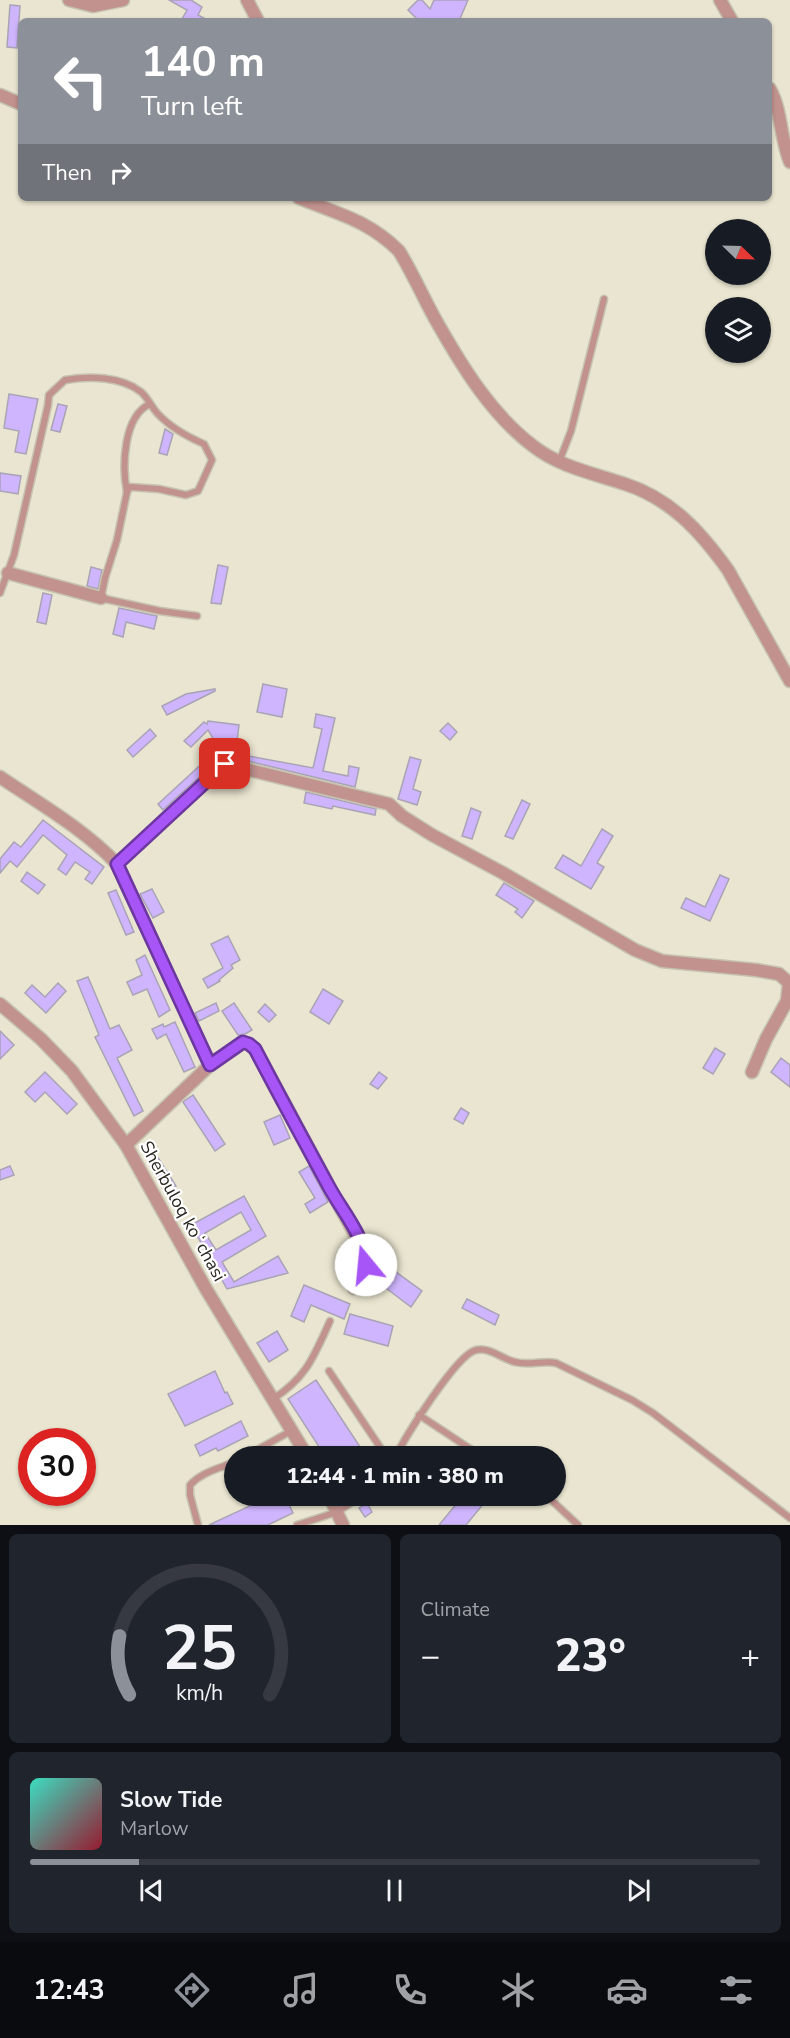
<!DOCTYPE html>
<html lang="en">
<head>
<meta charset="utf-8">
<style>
  :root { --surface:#171b24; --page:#20242c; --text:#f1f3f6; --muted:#9ea1a6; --line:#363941; --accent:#8c9099 }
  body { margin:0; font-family:"Nunito Sans",sans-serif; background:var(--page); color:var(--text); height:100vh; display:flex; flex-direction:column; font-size:22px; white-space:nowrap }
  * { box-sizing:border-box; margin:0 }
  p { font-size:20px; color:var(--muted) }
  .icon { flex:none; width:33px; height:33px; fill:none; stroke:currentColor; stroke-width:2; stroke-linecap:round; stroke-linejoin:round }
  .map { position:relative; height:1525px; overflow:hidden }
  .panel { display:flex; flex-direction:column; gap:9px; padding:9px; background:#0d0f14; flex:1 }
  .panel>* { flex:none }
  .hud { position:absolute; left:18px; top:18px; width:754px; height:183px; border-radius:9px; box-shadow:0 2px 4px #0004; background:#8c9099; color:#fff; overflow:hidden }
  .needle { width:39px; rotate:113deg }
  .fabs { position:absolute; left:705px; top:219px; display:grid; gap:12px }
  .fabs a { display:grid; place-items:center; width:66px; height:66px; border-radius:50%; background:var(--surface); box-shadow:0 2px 4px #0004; font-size:30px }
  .speed { position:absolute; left:18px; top:1428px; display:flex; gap:12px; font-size:30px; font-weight:700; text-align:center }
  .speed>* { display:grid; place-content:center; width:78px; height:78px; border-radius:50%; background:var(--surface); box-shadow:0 2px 4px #0004; line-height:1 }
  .speed .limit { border:9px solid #d22; background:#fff; color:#111 }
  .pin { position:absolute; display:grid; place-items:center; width:51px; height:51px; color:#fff; margin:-26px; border-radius:12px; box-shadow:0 3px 9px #0006 }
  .me { position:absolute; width:66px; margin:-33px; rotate:343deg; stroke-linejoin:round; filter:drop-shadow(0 0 4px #0008) }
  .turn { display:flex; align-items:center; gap:21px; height:126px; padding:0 24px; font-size:27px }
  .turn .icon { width:78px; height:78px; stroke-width:2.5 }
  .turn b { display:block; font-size:42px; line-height:51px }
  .then { display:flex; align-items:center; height:57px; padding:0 24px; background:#0003; gap:12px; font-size:22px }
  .big { font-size:45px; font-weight:800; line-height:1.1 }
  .panel .card { flex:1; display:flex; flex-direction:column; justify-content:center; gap:9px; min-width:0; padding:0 21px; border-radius:9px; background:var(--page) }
  .panel .dial { align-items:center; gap:0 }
  .dial svg { height:156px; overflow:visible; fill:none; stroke:var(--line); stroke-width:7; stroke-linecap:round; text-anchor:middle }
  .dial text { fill:var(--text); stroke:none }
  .song { display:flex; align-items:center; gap:18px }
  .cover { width:72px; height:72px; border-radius:9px; background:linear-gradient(135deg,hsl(170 70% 55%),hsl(350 70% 35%)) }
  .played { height:6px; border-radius:3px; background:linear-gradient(90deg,var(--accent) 15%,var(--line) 15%) }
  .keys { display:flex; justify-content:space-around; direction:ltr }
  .heat { display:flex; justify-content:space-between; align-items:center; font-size:33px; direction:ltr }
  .panel .tiles { flex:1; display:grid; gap:9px; grid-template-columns:1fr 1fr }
  .card:last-child { grid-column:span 2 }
  .trip { position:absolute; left:224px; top:1446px; width:342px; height:60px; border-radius:30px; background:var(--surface); box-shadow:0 2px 4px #0004; font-weight:800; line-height:60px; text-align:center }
  .dock { display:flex; height:96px; justify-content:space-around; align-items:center; background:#090b0e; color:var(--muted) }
  .dock .icon { width:42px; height:42px }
  .dock .active { color:var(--accent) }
  .dock b { font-size:27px; color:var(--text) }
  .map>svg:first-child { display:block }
</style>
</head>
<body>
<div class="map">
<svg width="790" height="1525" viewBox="0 0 790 1525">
  <rect width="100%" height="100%" fill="#e9e5d0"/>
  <g fill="#cfb5fd" stroke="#a9a3b6" stroke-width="1.5" fill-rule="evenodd">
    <path d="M169,0H191L202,7L198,15L209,21H181L187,10Z"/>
    <path d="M418,0H422L430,9L434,0H468L459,21H419L408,10Z"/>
    <path d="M10,5L20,6L17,48L7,47Z"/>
    <path d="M9,394L38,399L26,454L15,452L19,431L4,428Z"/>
    <path d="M58,404L67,406L60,432L51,430Z"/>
    <path d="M165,429L173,434L167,455L159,453Z"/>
    <path d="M0,473L21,476L18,494L0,491Z"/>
    <path d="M218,565L228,567L221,604L211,603Z"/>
    <path d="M91,567L102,570L98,589L87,586Z"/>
    <path d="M43,593L52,595L46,624L37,622Z"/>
    <path d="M119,608L157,616L154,629L126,622L123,637L113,634Z"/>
    <path d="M263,684L287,689L282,717L257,712Z"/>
    <path d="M215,689V691L167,715L162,706L186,694Z"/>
    <path d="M316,714L335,718L323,771L348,776L349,766L359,768L355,787L248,761L249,756L313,768L322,729L314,727Z"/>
    <path d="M208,721L239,725L235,758L226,756L220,758L163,810L158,804L219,748L208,730L191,747L184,741L204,722L207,724Z"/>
    <path d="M448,723L457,732L450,740L440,731Z"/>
    <path d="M150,729L156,736L133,757L127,750Z"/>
    <path d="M410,757L421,760L413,789L421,792L417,805L398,799Z"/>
    <path d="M306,792L376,809L375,815L333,806L332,809L304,803Z"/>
    <path d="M522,800L530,804L513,839L505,836Z"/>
    <path d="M471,808L481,812L472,839L462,836Z"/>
    <path d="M43,820L104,867L92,884L85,879L90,872L75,862L66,875L58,869L67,855L43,835L17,867L10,861L0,873V859L14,842L21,847Z"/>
    <path d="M602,829L613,836L597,863L604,867L591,889L555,868L563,855L581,866Z"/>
    <path d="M27,872L45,885L38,894L21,881Z"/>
    <path d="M720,875L729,879L710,921L681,908L686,898L705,907Z"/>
    <path d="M504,883L534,901L522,918L515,912L518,909L496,895Z"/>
    <path d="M152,889L164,912L153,918L140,894Z"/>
    <path d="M116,890L134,932L126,935L108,893Z"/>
    <path d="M228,936L240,960L231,965L233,968L219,980L220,981L208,988L203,979L223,968L211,944Z"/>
    <path d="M145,955L170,1010L159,1017L147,989L133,995L127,982L142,975L136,960Z"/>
    <path d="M88,977L110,1029L119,1025L132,1050L117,1058L143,1111L134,1116L95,1037L99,1035L77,981Z"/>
    <path d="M58,983L66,991L46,1013L25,993L32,985L45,997Z"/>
    <path d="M323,989L343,1001L329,1024L310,1012Z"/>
    <path d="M216,1003L219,1011L199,1021L195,1013Z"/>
    <path d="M234,1003L252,1030L245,1034L238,1035L222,1011Z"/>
    <path d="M265,1004L276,1015L269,1022L258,1012Z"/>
    <path d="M175,1022L195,1067L184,1072L166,1034L157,1039L152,1029L163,1024L164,1027Z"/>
    <path d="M0,1031L14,1045L0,1059Z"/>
    <path d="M715,1048L725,1054L713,1074L703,1068Z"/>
    <path d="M781,1058L790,1065V1087L771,1072Z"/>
    <path d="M45,1072L77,1104L67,1114L45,1092L35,1102L25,1092Z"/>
    <path d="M379,1072L387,1078L378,1089L370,1084Z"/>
    <path d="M193,1095L225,1144L215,1151L183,1102Z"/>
    <path d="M461,1108L469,1113L463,1124L454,1119Z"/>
    <path d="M280,1115L290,1138L274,1145L264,1122Z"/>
    <path d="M150,1145L176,1186L168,1191L142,1150Z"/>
    <path d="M10,1166L14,1175L0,1180V1170Z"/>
    <path d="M309,1166L328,1202L310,1213L305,1204L315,1198L299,1172Z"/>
    <path d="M244,1196L266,1236L222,1262L234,1282L278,1256L288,1273L227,1289L191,1225ZM241,1212L251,1230L216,1250L205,1233Z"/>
    <path d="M350,1244L358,1257L357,1264L352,1267L342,1249Z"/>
    <path d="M381,1261L422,1291L411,1307L370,1276Z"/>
    <path d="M304,1285L350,1304L344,1319L311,1305L304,1322L291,1316Z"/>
    <path d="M467,1299L499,1315L495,1325L462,1308Z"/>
    <path d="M350,1314L393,1326L388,1346L344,1334Z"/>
    <path d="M277,1331L288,1350L269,1362L257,1343Z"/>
    <path d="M215,1371L225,1393L227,1392L233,1404L185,1426L168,1394Z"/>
    <path d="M316,1380L366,1456H325L288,1399Z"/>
    <path d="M241,1421L248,1436L218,1451L216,1448L200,1456L195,1445Z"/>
    <path d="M271,1496H285L293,1513L268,1525H209Z"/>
    <path d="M463,1496H477L485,1502L466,1525H439Z"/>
    <path d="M367,1503L372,1512L365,1517L359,1508Z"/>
  </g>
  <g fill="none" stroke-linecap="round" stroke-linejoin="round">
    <defs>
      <g id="lane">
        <path d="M559,462L571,431L604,299"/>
        <path d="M127,492C122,467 123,416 150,404"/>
        <path d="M0,593L14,555L48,405L49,395L65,380C89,376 121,376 141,392C148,398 152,408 158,414C171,428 188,437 204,444L212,460L198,491L186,495L159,489L130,487L127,492L117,540L105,578L101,598L160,611L197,616"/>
        <path d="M329,1371L386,1456"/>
        <path d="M273,1399C307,1377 314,1356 330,1321"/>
        <path d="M419,1415L481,1456"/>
        <path d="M246,1456L291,1431"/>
        <path d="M396,1456C405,1437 457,1354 476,1350C490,1347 502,1359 515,1362C529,1366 543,1360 556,1363L632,1400L653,1413L790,1518"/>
        <path d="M547,1496L578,1525"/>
        <path d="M198,1525L190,1495V1485C202,1472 218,1469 234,1462"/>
        <path d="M297,1525L337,1512L362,1496"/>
      </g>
      <g id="street">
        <path d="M69,0L93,6L123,0"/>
        <path d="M247,0L258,21"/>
        <path d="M720,0L732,21"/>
        <path d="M770,89C782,111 780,138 790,162"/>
        <path d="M0,95L21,104"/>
        <path d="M299,198C338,214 368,220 399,251C414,275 424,300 438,324C463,368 492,415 533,446C560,467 592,473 625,484C671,499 700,531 728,570L790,681"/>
        <path d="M8,573L101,598"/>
        <path d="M0,777C40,804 84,829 117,864L210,1065L126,1145"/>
        <path d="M117,864L225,764L389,804L402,816L432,835L503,873L635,950L662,961L756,970L779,974L789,983L787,1001L766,1039L752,1072"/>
        <path d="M0,1004L41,1039L72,1071L126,1145L206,1289L307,1456"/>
        <path d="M210,1065L243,1042L249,1044L255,1049L366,1255V1265L354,1288"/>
        <path d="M329,1496L343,1525"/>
      </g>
    </defs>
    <use href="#lane" stroke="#c6c3b0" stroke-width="9"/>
    <use href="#street" stroke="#c6c3b0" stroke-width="15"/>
    <use href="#lane" stroke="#c1928e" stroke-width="6"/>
    <use href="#street" stroke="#c1928e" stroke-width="12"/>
  </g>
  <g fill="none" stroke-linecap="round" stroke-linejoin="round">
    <defs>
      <path id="route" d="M225,764L117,864L210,1065L243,1042L249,1044L255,1049C279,1095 304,1141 329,1187C342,1211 366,1238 366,1265"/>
    </defs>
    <use href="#route" stroke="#6d37a1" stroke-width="15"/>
    <use href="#route" stroke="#a855f7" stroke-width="10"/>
  </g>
  <g text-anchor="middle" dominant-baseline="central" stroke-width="4.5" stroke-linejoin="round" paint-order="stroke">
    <g font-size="18" fill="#28261e" stroke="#fff">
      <text transform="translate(183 1211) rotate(61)">Sherbuloq koʻchasi</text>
    </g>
  </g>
</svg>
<div class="fabs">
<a><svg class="needle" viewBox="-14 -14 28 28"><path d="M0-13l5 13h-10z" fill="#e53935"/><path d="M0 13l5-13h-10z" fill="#9ea1a6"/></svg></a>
<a><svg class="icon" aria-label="layers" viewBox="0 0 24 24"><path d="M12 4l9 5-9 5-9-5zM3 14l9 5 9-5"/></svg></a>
</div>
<div class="speed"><div class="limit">30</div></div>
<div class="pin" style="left:225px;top:764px;background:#d93025"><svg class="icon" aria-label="arrive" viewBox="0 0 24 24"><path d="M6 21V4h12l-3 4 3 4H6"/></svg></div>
<svg class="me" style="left:366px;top:1265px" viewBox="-20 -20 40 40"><circle r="19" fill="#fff"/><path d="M0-13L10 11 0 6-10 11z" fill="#a855f7"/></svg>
<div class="trip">12:44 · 1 min · 380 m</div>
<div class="hud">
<div class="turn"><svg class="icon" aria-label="left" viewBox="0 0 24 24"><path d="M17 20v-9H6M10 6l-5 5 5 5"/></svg><div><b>140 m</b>Turn left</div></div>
<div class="then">Then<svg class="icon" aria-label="right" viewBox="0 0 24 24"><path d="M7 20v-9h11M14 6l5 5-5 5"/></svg></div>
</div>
</div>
<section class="panel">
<div class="tiles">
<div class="card dial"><svg viewBox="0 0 100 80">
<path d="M14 69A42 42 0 1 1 86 69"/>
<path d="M14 69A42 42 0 0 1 9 39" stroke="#8c9099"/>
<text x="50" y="56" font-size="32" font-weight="700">25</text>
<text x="50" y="72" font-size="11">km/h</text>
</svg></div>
<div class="card"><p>Climate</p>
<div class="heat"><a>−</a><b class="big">23°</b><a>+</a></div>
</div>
<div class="card">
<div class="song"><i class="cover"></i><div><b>Slow Tide</b><p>Marlow</p></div></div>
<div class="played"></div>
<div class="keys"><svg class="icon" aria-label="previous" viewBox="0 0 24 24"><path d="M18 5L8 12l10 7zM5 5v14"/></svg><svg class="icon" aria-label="pause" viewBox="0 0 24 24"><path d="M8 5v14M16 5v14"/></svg><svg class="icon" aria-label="next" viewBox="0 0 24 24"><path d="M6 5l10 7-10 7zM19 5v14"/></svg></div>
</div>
</div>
</section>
<nav class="dock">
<b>12:43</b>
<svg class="icon active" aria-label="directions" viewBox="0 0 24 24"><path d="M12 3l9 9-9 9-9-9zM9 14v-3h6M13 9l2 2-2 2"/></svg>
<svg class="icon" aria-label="music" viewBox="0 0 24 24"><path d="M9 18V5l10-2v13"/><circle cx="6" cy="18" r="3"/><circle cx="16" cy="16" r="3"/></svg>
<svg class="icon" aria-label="phone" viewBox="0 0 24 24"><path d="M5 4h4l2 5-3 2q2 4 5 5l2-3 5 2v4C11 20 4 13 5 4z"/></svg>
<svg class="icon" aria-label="climate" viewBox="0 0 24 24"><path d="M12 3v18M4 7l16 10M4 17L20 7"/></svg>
<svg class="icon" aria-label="car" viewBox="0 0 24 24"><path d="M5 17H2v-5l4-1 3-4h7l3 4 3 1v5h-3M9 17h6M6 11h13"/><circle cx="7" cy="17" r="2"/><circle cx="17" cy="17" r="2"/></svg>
<svg class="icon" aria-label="filters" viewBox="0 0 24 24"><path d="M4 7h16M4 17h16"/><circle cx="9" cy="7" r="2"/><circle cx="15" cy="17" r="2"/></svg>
</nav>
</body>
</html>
